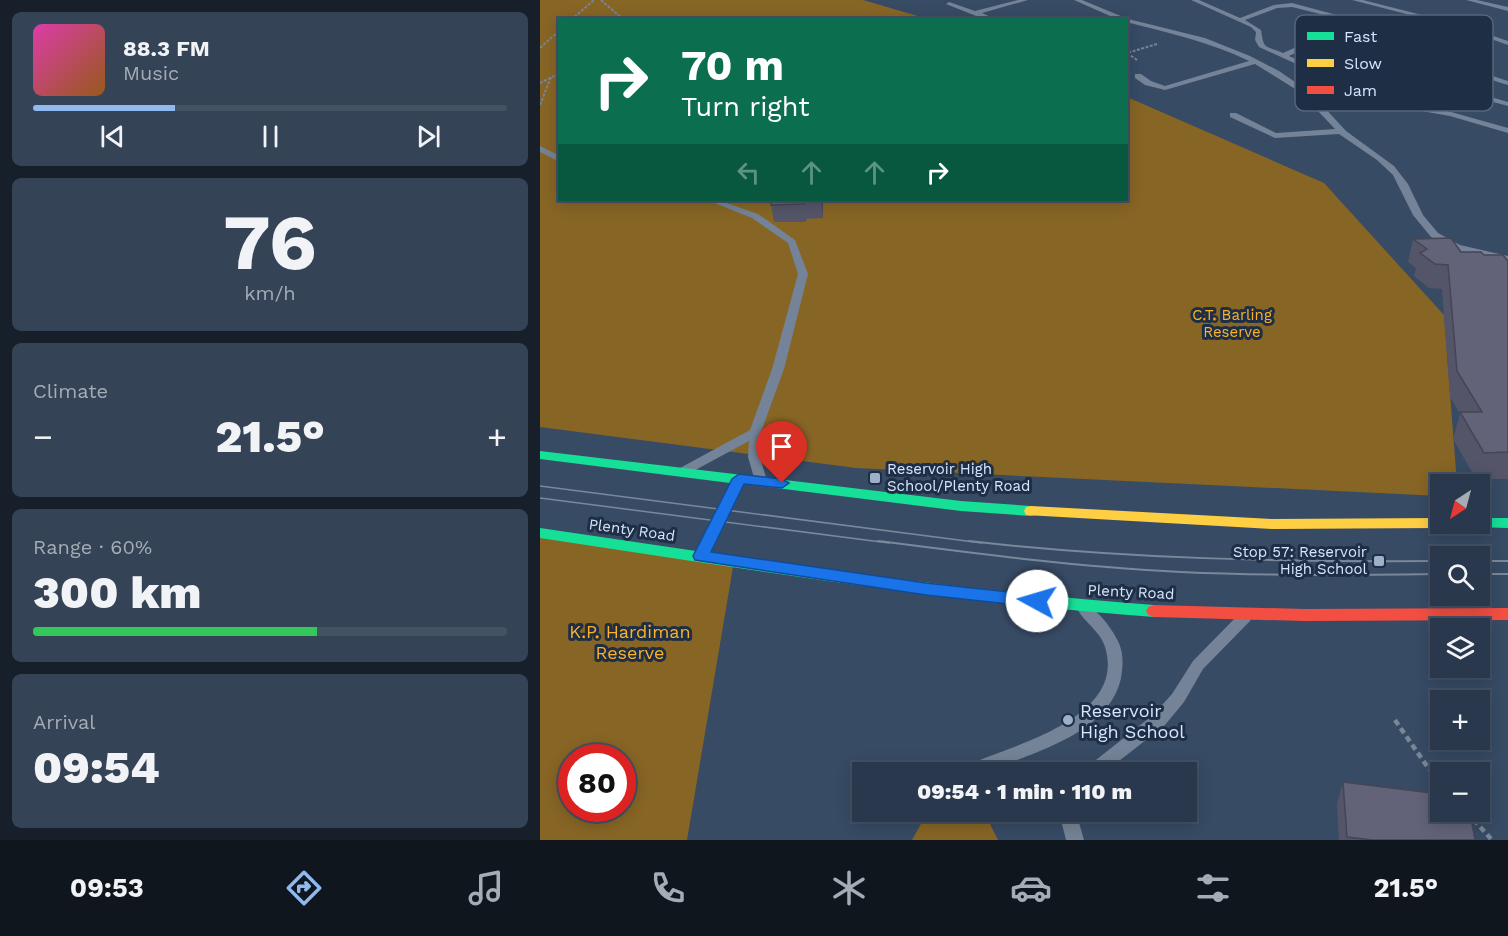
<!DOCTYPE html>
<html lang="en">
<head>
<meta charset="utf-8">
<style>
  :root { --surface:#29384c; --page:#354356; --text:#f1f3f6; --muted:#a5acb5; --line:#455264; --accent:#90b9f0 }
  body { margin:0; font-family:"Work Sans",sans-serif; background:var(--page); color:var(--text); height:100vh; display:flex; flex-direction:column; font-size:22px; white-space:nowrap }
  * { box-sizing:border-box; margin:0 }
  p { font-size:20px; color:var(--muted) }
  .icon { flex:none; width:33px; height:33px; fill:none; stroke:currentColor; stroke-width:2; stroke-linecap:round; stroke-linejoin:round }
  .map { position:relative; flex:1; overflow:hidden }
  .sheet { display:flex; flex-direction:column; gap:12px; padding:12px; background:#171f2a; width:540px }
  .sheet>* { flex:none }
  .top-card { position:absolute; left:18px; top:18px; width:570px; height:183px; border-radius:0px; box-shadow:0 3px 15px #0003,0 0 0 2px var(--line); background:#0b6e4f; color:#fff; overflow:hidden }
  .needle { width:39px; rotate:216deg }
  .buttons { position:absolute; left:890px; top:474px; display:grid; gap:12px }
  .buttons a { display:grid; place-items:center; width:60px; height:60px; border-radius:0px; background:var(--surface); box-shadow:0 3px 15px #0003,0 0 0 2px var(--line); font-size:30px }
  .speed { position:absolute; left:18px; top:744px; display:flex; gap:12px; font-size:30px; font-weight:700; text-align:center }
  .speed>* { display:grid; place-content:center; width:78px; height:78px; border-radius:50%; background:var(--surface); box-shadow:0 3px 15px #0003,0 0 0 2px var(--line); line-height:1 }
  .speed .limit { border:9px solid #d22; background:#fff; color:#111 }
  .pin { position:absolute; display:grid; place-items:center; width:51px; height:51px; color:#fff; margin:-62px -26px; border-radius:50% 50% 50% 0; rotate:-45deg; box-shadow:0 0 6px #0007 }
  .pin .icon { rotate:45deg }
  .me { position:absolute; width:66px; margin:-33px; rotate:276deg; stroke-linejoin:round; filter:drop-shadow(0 0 4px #0008) }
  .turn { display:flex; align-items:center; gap:21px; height:126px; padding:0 24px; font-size:27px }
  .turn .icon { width:78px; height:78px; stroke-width:2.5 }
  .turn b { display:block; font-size:42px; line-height:51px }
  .lanes { display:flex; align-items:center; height:57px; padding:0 24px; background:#0003; justify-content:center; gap:30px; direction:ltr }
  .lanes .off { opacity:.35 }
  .big { font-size:45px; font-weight:800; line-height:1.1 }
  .sheet .tile { flex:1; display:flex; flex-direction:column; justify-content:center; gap:9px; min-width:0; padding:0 21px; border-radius:9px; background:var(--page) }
  .sheet .dial { align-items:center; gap:0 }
  .dial b { font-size:78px; line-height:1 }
  .song { display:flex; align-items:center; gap:18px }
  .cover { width:72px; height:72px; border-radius:9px; background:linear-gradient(135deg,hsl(320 70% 55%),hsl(30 70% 35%)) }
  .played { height:6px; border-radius:3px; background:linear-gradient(90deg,var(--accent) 30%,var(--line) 30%) }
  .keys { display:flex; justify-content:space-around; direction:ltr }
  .heat { display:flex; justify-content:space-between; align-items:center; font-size:33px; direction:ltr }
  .charge { height:9px; border-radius:4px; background:linear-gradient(90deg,#34c759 60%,var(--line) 0) }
  .trip { position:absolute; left:312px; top:762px; width:345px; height:60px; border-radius:0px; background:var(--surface); box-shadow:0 3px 15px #0003,0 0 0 2px var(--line); font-weight:800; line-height:60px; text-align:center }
  .dock { display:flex; height:96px; justify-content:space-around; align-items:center; background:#10161e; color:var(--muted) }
  .dock .icon { width:42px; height:42px }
  .dock .selected { color:var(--accent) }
  .dock b { font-size:27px; color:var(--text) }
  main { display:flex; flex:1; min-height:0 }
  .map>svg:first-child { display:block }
</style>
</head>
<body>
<main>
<section class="sheet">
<div class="tile">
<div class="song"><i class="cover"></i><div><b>88.3 FM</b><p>Music</p></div></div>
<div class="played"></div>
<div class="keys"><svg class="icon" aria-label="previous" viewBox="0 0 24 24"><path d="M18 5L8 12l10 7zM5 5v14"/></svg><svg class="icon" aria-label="pause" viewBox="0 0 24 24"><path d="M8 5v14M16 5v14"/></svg><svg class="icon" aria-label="next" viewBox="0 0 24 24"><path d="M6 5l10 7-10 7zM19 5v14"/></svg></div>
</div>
<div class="tile dial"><b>76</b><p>km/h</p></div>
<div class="tile"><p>Climate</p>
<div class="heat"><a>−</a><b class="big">21.5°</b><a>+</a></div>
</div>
<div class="tile"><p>Range · 60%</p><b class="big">300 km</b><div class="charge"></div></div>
<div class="tile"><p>Arrival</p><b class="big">09:54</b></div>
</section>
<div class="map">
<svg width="968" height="840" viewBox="0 0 968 840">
  <rect width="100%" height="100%" fill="#374b65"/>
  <g fill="#876525" fill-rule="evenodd">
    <path d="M0,0H323L388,19L20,20V200H586L587,97L784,183L904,315L917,484H900V496L316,468L0,427Z"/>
    <path d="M0,534L194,561L147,840H0ZM32,758H82V808H32Z"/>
    <path d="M447,818L458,840H372L382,822Z"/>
  </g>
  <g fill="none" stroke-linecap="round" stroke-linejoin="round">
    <g stroke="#788698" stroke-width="2" stroke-dasharray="3 1.5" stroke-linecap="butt">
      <path d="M61,0L84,20"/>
      <path d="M31,20L54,0"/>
      <path d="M0,48L20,30"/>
      <path d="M597,60L587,53L617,44"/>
      <path d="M0,83L20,73"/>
      <path d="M0,105L11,77"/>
    </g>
    <g stroke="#788698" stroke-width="4.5" stroke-dasharray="6 4" stroke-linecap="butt">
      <path d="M855,720L900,785"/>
      <path d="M927,812L952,840"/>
    </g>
    <g fill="#748397" fill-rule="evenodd">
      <path d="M478,0H488L442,13L457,20H446L406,4L409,2L435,11Z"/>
      <path d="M534,0H542L588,19L665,38L710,56L739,71L771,93L806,131L854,166L868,184L883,215L898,233L920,245L968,256V262L926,254L902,244L891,237L873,215L853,175L837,160L799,134L735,138L690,117V113H696L736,133L795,129L760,92L715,64L625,90L605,85L595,78V74H601L611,81L625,86L709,61C670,42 629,33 586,22V20H579Z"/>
      <path d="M651,0H659L700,18L734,5L752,3L808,18L815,25L814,26L749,56L852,101L911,112L968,128V133L910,116L847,105L719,47L715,40L716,32L711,27ZM752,7L804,20L808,24L743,53C724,45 724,50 721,30L705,20L737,8Z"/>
      <path d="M812,0H823L921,25L968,41V45L917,27Z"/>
      <path d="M926,0H937L968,7V11Z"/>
      <path d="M877,61C909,60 938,71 968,81V85C945,79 888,54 868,69L878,76L968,102V106L872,80L860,70L863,64Z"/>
      <path d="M0,146L20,156V162L0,152Z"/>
      <path d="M167,200H178L218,214L255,240L268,274L244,369L221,432L220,457L227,481L221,485L215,481L208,457L209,441L148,474L144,475L138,471L140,468L210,430L232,369L258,274L248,243L212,218Z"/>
      <path d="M545,605C558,609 572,629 578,641C584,653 583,666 581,678C569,733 497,751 452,770L446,772L440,770L438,765L440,760C485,742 586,714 565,647C561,632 545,623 538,610L540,606Z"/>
      <path d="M705,612L710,613L712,617L710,621L663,669L644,702L625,725L565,772H545L547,767L613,715L632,694L653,661L700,613Z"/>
      <path d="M519,812H536L544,840H526Z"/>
    </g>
    <g fill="#16e098" fill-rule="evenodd">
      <path d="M0,451L421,501L491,506L496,507L498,511L496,515L491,516L421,511L204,484L171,553C318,575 465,594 614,605L620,607L622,611L620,615L614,617C408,602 204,569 0,538V528L156,551L190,483L0,459Z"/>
      <path d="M939,518H968V528L934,527L932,524H939Z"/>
    </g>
    <path fill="#ffcf43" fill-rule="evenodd" d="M491,506L732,519L900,518V524H907L900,528L732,529L486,515L484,511L486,507Z"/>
    <path fill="#f24e42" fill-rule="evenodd" d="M614,605L765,609L968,608V620L765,621L614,617L608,615L606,611L608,607Z"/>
    <g stroke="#7a889c" stroke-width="1.5">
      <path d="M0,486L442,543"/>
      <path d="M0,498L349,543"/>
    </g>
    <g stroke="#7a889c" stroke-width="2">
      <path d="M338,541C439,554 539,567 641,572C727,576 814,575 900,574"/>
      <path d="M429,541C586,559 742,562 900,561"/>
      <path d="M939,561H968"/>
      <path d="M939,574H968"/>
    </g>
  </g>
  <g fill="#545568">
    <path d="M232,200H283V218L266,219V222H234L231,205Z"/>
    <path d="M873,239L921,252L944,255L968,260V479H936L913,439L920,414L910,397L902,289L889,288L874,276L876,268L868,262Z"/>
    <path d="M803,782L935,840H799L797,804Z"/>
  </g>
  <path fill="#454555" d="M281,200H283V218Z"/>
  <g fill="#626379" stroke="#454555" stroke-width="1.5">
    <path d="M232,200H281L264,201V204L231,205Z"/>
    <path d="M911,238L921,252H941L944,255H963L967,260H968V452L944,453L920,412H942L917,371L908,265L895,264L880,253L887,249L873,239Z"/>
    <path d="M803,782L900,794V812H930L935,840H832L807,837Z"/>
  </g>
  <path fill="#1a73e8" stroke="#114b97" stroke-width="1.5" d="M199,474L242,479L249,483L242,488L204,484L171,552L386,583L497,595L502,597L505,601L502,605L497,607L386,595L155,560L153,556L192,479Z"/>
  <g fill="#9eb0c8" stroke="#1e2e45" stroke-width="2">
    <rect x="329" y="472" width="12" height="12" rx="3"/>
    <rect x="833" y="555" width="12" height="12" rx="3"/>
    <circle cx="528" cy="720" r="6"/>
  </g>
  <g text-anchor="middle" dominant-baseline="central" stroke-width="6" stroke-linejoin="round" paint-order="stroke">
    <g font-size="15" fill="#fcb229" stroke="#1e2e45">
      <text x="692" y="315">C.T. Barling<tspan x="692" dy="17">Reserve</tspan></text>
    </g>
    <g font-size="15" fill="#d5e6fe" stroke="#1e2e45" text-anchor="start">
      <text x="347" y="469">Reservoir High<tspan x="347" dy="17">School/Plenty Road</tspan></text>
      <text x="827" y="552" text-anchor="end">Stop 57: Reservoir<tspan x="827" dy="17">High School</tspan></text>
    </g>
    <g font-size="15" fill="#d5e6fe" stroke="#1e2e45">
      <text transform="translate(92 530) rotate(8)">Plenty Road</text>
      <text transform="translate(591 592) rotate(3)">Plenty Road</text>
    </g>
    <g font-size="18" fill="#fcb229" stroke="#1e2e45">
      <text x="90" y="631">K.P. Hardiman<tspan x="90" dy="21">Reserve</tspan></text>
    </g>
    <g font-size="18" fill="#d5e6fe" stroke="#1e2e45" text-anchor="start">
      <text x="540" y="710">Reservoir<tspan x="540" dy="21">High School</tspan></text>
    </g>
  </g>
  <rect x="755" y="15" width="198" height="96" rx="9" fill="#1e2e45" stroke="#55657c" stroke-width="1.5"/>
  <rect x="767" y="32" width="27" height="8" fill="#16e098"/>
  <rect x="767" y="59" width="27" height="8" fill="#ffcf43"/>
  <rect x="767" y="86" width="27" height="8" fill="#f24e42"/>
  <g font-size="16" fill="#d5e6fe">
    <text x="804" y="42">Fast</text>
    <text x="804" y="69">Slow</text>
    <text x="804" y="96">Jam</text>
  </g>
</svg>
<div class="buttons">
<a><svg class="needle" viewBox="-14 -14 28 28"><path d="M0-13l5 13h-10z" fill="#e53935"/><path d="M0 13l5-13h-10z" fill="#a5acb5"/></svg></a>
<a><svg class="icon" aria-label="search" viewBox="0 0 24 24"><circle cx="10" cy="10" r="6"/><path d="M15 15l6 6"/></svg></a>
<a><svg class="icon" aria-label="layers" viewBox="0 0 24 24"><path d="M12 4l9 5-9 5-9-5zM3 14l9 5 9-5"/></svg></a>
<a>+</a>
<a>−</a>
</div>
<div class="speed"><div class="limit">80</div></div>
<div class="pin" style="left:242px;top:483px;background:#d93025"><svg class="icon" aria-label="arrive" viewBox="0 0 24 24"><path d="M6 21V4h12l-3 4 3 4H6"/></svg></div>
<svg class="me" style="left:497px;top:601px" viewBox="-20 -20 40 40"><circle r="19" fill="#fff"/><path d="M0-13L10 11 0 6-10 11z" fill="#1a73e8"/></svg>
<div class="trip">09:54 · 1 min · 110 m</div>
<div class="top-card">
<div class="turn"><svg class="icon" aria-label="right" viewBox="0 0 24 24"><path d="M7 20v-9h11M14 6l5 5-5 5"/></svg><div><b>70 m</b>Turn right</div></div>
<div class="lanes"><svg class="icon off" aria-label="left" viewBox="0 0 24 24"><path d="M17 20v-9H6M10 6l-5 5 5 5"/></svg><svg class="icon off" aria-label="ahead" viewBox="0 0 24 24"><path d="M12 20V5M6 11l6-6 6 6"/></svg><svg class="icon off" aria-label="ahead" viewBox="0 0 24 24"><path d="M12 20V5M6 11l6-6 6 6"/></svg><svg class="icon" aria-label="right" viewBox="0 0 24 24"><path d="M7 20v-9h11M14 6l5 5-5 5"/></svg></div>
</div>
</div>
</main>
<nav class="dock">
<b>09:53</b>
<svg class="icon selected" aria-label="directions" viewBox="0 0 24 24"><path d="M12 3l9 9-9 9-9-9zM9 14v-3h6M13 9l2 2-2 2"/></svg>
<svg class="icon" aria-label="music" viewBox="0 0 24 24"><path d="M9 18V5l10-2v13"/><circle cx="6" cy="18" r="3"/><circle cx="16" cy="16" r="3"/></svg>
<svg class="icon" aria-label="phone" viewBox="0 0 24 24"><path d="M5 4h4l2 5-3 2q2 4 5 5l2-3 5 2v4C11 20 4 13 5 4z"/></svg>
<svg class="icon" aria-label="climate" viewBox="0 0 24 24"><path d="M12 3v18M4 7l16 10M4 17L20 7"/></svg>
<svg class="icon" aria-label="car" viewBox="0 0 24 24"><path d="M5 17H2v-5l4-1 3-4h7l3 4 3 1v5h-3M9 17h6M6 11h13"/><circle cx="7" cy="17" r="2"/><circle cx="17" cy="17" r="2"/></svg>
<svg class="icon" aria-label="filters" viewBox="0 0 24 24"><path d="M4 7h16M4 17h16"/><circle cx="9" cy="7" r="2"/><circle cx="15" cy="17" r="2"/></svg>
<b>21.5°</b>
</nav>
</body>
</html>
